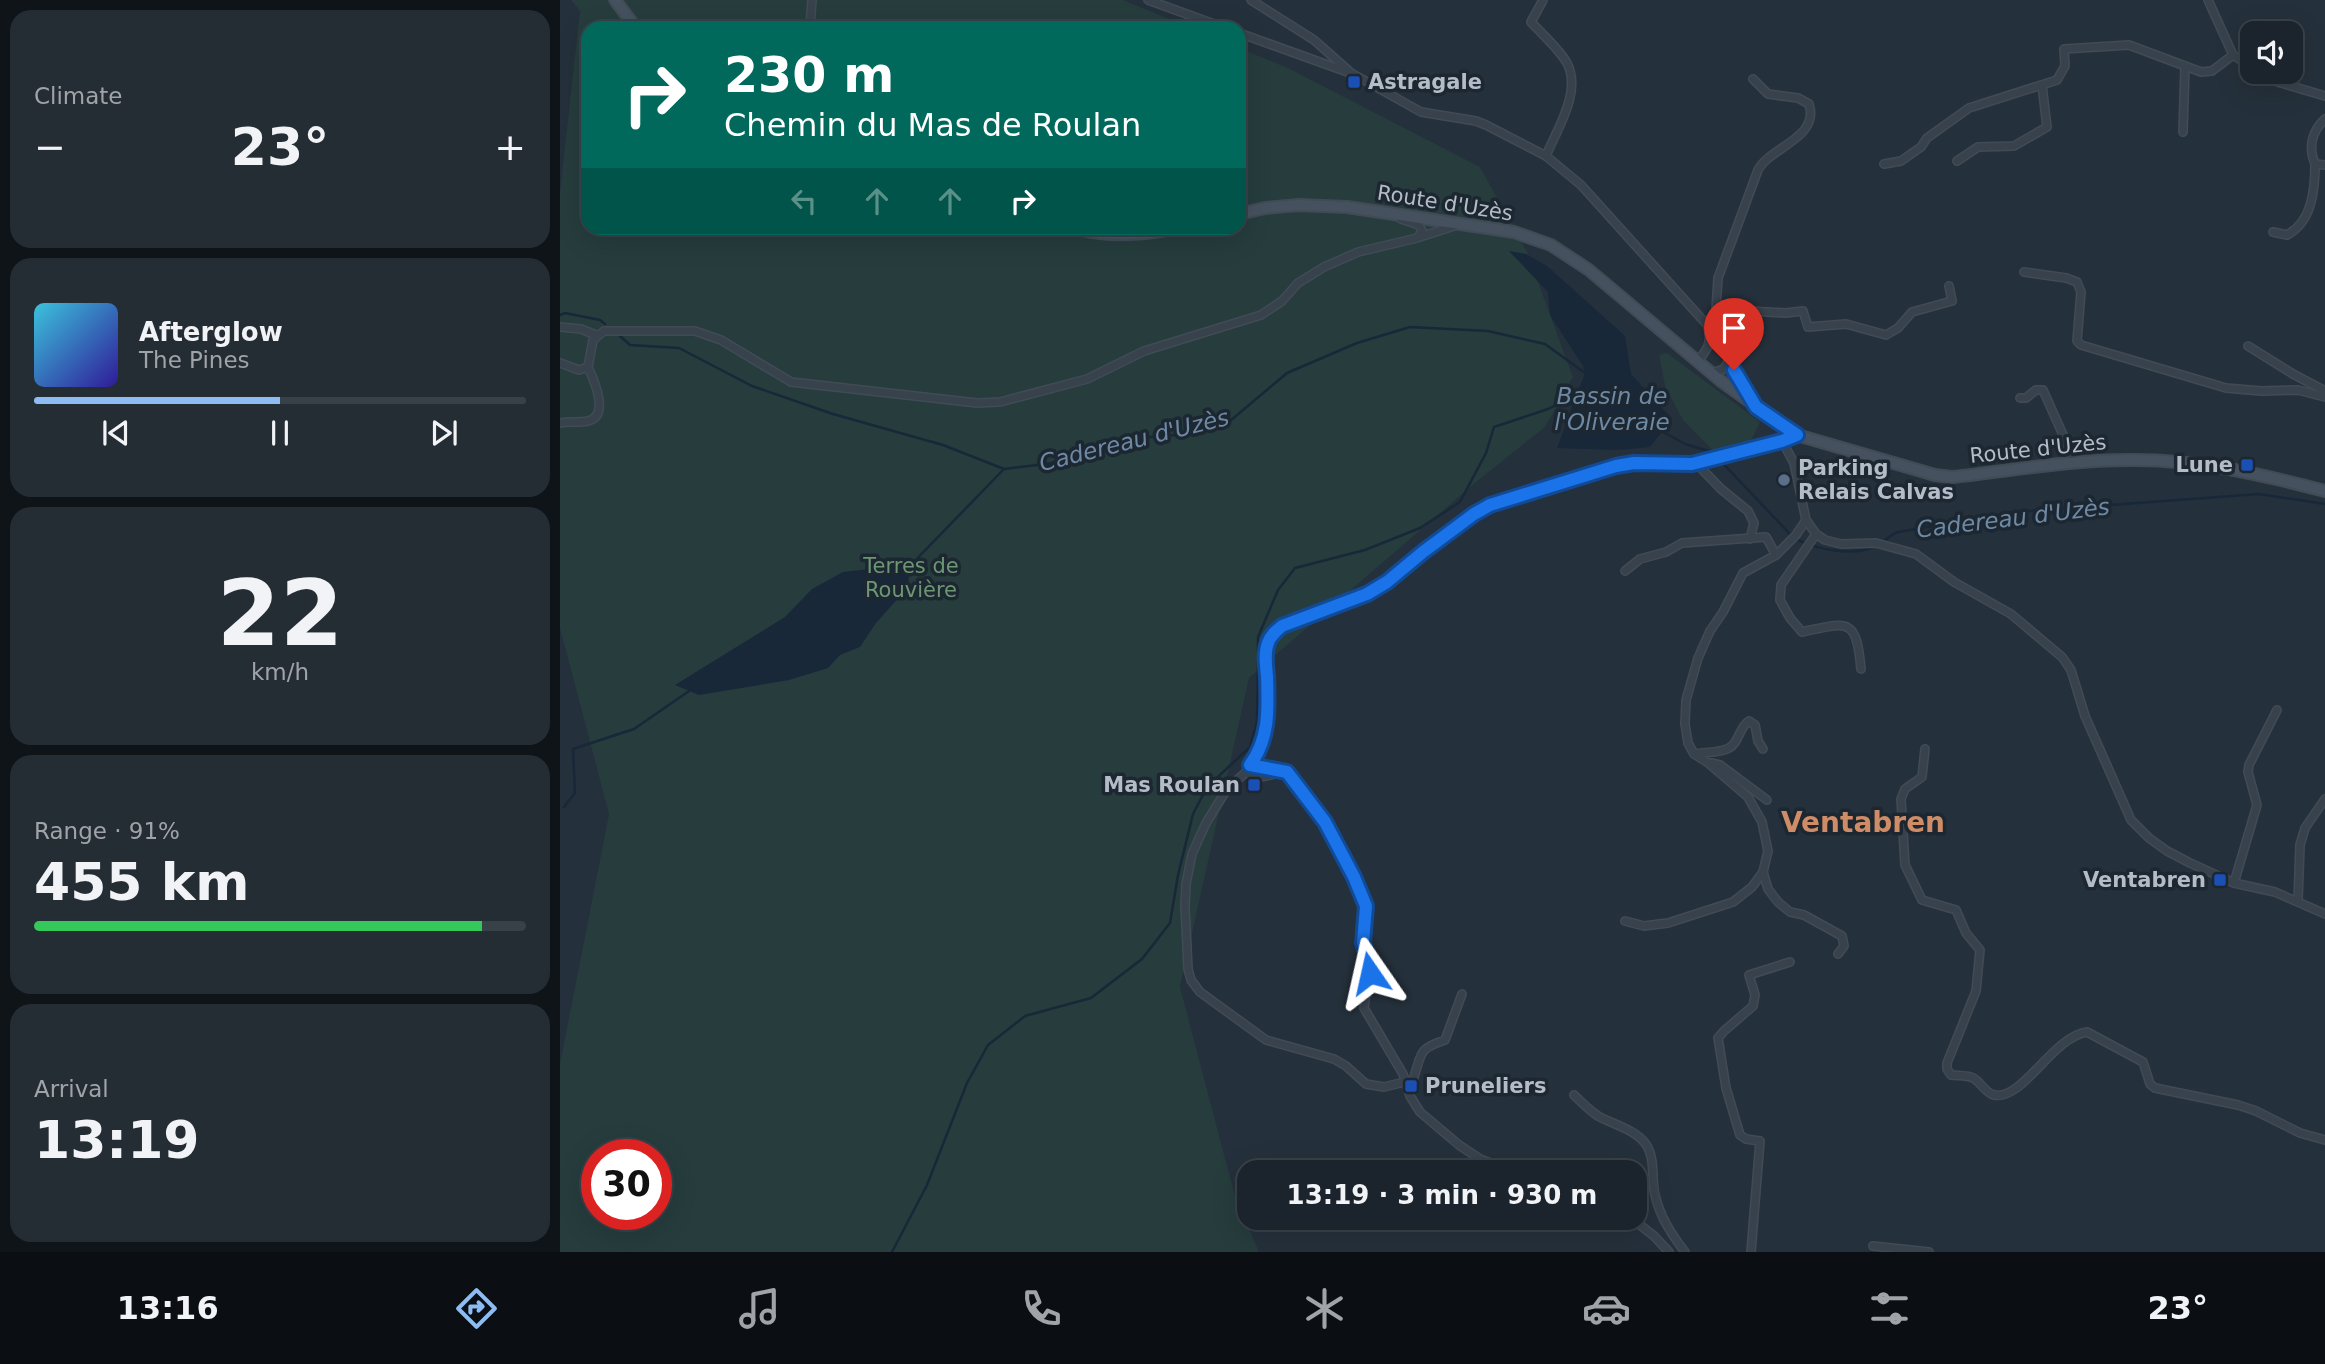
<!DOCTYPE html>
<html lang="en">
<head>
<meta charset="utf-8">
<style>
  :root { --surface:#1b242c; --page:#242c34; --text:#f1f3f6; --muted:#a0a4a9; --line:#394148; --accent:#8dbcf3 }
  body { margin:0; font-family:"DejaVu Sans",sans-serif; background:var(--page); color:var(--text); height:100vh; display:flex; flex-direction:column; font-size:26px; white-space:nowrap }
  * { box-sizing:border-box; margin:0 }
  p { font-size:23px; color:var(--muted) }
  .icon { flex:none; width:38px; height:38px; fill:none; stroke:currentColor; stroke-width:2; stroke-linecap:round; stroke-linejoin:round }
  .map { position:relative; flex:1; overflow:hidden }
  .panel { display:flex; flex-direction:column; gap:10px; padding:10px; background:#0f1418; width:560px }
  .panel>* { flex:none }
  .guide { position:absolute; left:21px; top:21px; width:665px; height:214px; border-radius:21px; box-shadow:0 7px 28px #0002,0 0 0 2px var(--line); background:#00695c; color:#fff; overflow:hidden }
  .fabs { position:absolute; left:1680px; top:21px; display:grid; gap:14px }
  .fabs a { display:grid; place-items:center; width:63px; height:63px; border-radius:14px; background:var(--surface); box-shadow:0 7px 28px #0002,0 0 0 2px var(--line); font-size:35px }
  .speed { position:absolute; left:21px; top:1139px; display:flex; gap:14px; font-size:35px; font-weight:700; text-align:center }
  .speed>* { display:grid; place-content:center; width:91px; height:91px; border-radius:50%; background:var(--surface); box-shadow:0 7px 28px #0002,0 0 0 2px var(--line); line-height:1 }
  .speed .limit { border:10px solid #d22; background:#fff; color:#111 }
  .pin { position:absolute; display:grid; place-items:center; width:60px; height:60px; color:#fff; margin:-72px -30px; border-radius:50% 50% 50% 0; rotate:-45deg; box-shadow:0 0 7px #0007 }
  .pin .icon { rotate:45deg }
  .me { position:absolute; width:77px; margin:-38px; rotate:349deg; stroke-linejoin:round; filter:drop-shadow(0 0 5px #0008) }
  .turn { display:flex; align-items:center; gap:24px; height:147px; padding:0 28px; font-size:32px }
  .turn .icon { width:91px; height:91px; stroke-width:2.5 }
  .turn b { display:block; font-size:49px; line-height:60px }
  .lanes { display:flex; align-items:center; height:66px; padding:0 28px; background:#0003; justify-content:center; gap:35px; direction:ltr }
  .lanes .off { opacity:.35 }
  .big { font-size:52px; font-weight:800; line-height:1.1 }
  .panel .tile { flex:1; display:flex; flex-direction:column; justify-content:center; gap:10px; min-width:0; padding:0 24px; border-radius:21px; background:var(--page) }
  .panel .dial { align-items:center; gap:0 }
  .dial b { font-size:91px; line-height:1 }
  .song { display:flex; align-items:center; gap:21px }
  .cover { width:84px; height:84px; border-radius:10px; background:linear-gradient(135deg,hsl(190 70% 55%),hsl(250 70% 35%)) }
  .played { height:7px; border-radius:4px; background:linear-gradient(90deg,var(--accent) 50%,var(--line) 50%) }
  .keys { display:flex; justify-content:space-around; direction:ltr }
  .heat { display:flex; justify-content:space-between; align-items:center; font-size:38px; direction:ltr }
  .charge { height:10px; border-radius:5px; background:linear-gradient(90deg,#34c759 91%,var(--line) 0) }
  .trip { position:absolute; left:677px; top:1160px; width:410px; height:70px; border-radius:21px; background:var(--surface); box-shadow:0 7px 28px #0002,0 0 0 2px var(--line); font-weight:800; line-height:70px; text-align:center }
  .tab-bar { display:flex; height:112px; justify-content:space-around; align-items:center; background:#0b0e12; color:var(--muted) }
  .tab-bar .icon { width:49px; height:49px }
  .tab-bar .active { color:var(--accent) }
  .tab-bar b { font-size:32px; color:var(--text) }
  main { display:flex; flex:1; min-height:0 }
  .map>svg:first-child { display:block }
</style>
</head>
<body>
<main>
<section class="panel">
<div class="tile"><p>Climate</p>
<div class="heat"><a>−</a><b class="big">23°</b><a>+</a></div>
</div>
<div class="tile">
<div class="song"><i class="cover"></i><div><b>Afterglow</b><p>The Pines</p></div></div>
<div class="played"></div>
<div class="keys"><svg class="icon" aria-label="previous" viewBox="0 0 24 24"><path d="M18 5L8 12l10 7zM5 5v14"/></svg><svg class="icon" aria-label="pause" viewBox="0 0 24 24"><path d="M8 5v14M16 5v14"/></svg><svg class="icon" aria-label="next" viewBox="0 0 24 24"><path d="M6 5l10 7-10 7zM19 5v14"/></svg></div>
</div>
<div class="tile dial"><b>22</b><p>km/h</p></div>
<div class="tile"><p>Range · 91%</p><b class="big">455 km</b><div class="charge"></div></div>
<div class="tile"><p>Arrival</p><b class="big">13:19</b></div>
</section>
<div class="map">
<svg width="1765" height="1252" viewBox="0 0 1765 1252">
  <rect width="100%" height="100%" fill="#24303b"/>
  <g fill="#263c3d" fill-rule="evenodd">
    <path d="M11,0H563L631,28H28V228H679V48L728,68L920,167L967,252L1013,377L985,427L916,482L689,678L620,987L676,1200L699,1252H0V1064L49,814L0,628V192L20,11ZM37,1155H96V1214H37Z"/>
    <path d="M1107,353L1200,422L1187,449L1159,456L1123,420L1105,386L1099,355Z"/>
  </g>
  <g fill="#182839">
    <path d="M949,251L966,254L987,266L1065,336L1071,374L1112,419L1090,447L1059,450L997,448L1025,373L1023,366L990,315L988,292Z"/>
    <path d="M343,565L349,573L348,587L316,623L300,647L280,655L268,668L229,680L139,695L115,685L225,617L252,589L283,572Z"/>
  </g>
  <g fill="none" stroke-linecap="round" stroke-linejoin="round">
    <g stroke="#182839" stroke-width="2.5">
      <path d="M0,315L5,313L40,320L45,324"/>
      <path d="M60,336L70,345L119,348L192,386L273,414L383,445L444,469L510,461L564,439L616,435L670,421L727,373L797,343L850,327L928,331L985,344L1025,373"/>
      <path d="M1100,430L1125,444L1152,452L1231,535"/>
      <path d="M1236,539C1257,550 1293,556 1314,547C1324,543 1329,535 1338,532L1456,512L1699,494L1765,504"/>
      <path d="M345,571L443,470"/>
      <path d="M698,653V637L718,590L735,568L805,550L860,528L900,502L926,453L934,427L988,409L1018,394"/>
      <path d="M4,807L15,793L13,749L74,729L132,689"/>
      <path d="M332,1252L367,1185L407,1083L428,1045L465,1016L531,998L582,959L610,923L618,875L633,814L647,787L690,747L697,722L698,661"/>
    </g>
    <defs>
      <g id="minor">
        <path d="M588,0L665,28"/>
        <path d="M691,0L754,40L789,71"/>
        <path d="M983,0L971,22C983,35 999,49 1007,63C1022,92 997,129 986,156"/>
        <path d="M1648,0L1673,55L1692,67"/>
        <path d="M250,28L252,0"/>
        <path d="M679,33L793,74L861,112L916,121L926,125L986,156L1021,185L1158,337L1174,370L1193,402"/>
        <path d="M1699,72L1711,80L1765,96"/>
        <path d="M1623,132L1625,66"/>
        <path d="M1397,161L1418,147L1454,146L1487,127L1482,85"/>
        <path d="M1324,164L1341,161L1361,147L1367,138L1409,108L1497,80L1505,66L1504,49L1569,45L1641,72L1652,71L1673,55"/>
        <path d="M1755,164C1748,147 1752,131 1765,119"/>
        <path d="M841,219L859,225L862,231L858,237"/>
        <path d="M1713,232L1727,235C1752,222 1755,190 1755,164L1765,165"/>
        <path d="M1464,272L1506,278L1517,282L1521,292L1517,341L1521,345L1666,388L1701,391L1738,390L1765,397"/>
        <path d="M1156,309L1226,313L1243,311L1248,327L1286,324L1326,335L1338,328L1352,312L1392,301L1389,286"/>
        <path d="M0,327L21,329L36,335"/>
        <path d="M1158,336L1156,309L1158,278L1198,170C1210,147 1260,138 1249,104L1238,98L1208,94L1193,79"/>
        <path d="M1688,346L1733,374L1765,391"/>
        <path d="M1138,361C1147,350 1152,343 1148,328"/>
        <path d="M0,363L19,370L28,367L33,340L44,331H135L161,340L231,382L417,403L440,402L527,379L584,351L701,315L722,301L738,283L764,267L798,252L857,238L897,225"/>
        <path d="M1152,373L1164,369L1169,360"/>
        <path d="M1460,398H1466L1476,390H1483L1516,464"/>
        <path d="M0,423C9,421 19,423 28,421C50,416 34,380 28,367"/>
        <path d="M1222,441L1234,463L1246,520L1256,534L1265,540L1281,544L1316,543L1356,554L1394,582L1451,614L1502,657L1511,670L1525,716L1571,820L1589,838L1607,851L1630,863L1674,883L1715,892L1765,914"/>
        <path d="M1137,464L1161,489L1188,511L1194,523L1190,539"/>
        <path d="M1256,534L1221,585L1220,600L1230,618L1242,632C1289,622 1296,617 1301,669"/>
        <path d="M1065,571L1080,559L1106,552L1122,543L1206,537L1216,555"/>
        <path d="M1365,749L1362,777L1345,789L1341,799L1345,865L1362,900L1396,910L1406,933L1420,950L1416,991L1387,1063V1069L1391,1075C1398,1076 1408,1075 1413,1078C1421,1082 1425,1093 1434,1095C1463,1101 1492,1037 1527,1032L1583,1062L1590,1084L1595,1088L1678,1105L1696,1111L1740,1133L1765,1140"/>
        <path d="M1135,754C1144,752 1161,753 1169,748C1179,743 1179,727 1189,721L1195,725L1198,741L1203,749"/>
        <path d="M1151,763L1160,765L1207,800"/>
        <path d="M690,765L727,772L765,822L794,877L806,906L803,942L810,965L804,1008L843,1074L850,1096L860,1112L899,1145L920,1159L955,1172"/>
        <path d="M685,773C700,779 707,777 722,771"/>
        <path d="M1203,872L1208,889L1218,902L1230,912L1244,915L1282,936L1284,946L1278,954"/>
        <path d="M1674,883L1697,805L1688,772L1689,765L1717,710"/>
        <path d="M1738,901L1740,845L1745,828L1765,799"/>
        <path d="M1065,921L1084,926L1108,923L1173,902L1192,887L1203,872L1208,851L1202,822L1188,797L1147,762L1134,754L1128,743L1125,724L1126,700L1138,658L1150,631L1163,612L1183,573L1216,555L1236,535L1246,520"/>
        <path d="M902,994L885,1040C857,1049 862,1054 853,1080L824,1087L806,1084L786,1066L774,1059L706,1040L640,992L631,980L628,969L625,906L626,884L632,854L646,823L667,789L685,773L698,755L706,731L708,710V643L712,635L722,627C756,613 796,603 826,582C862,558 891,526 930,505L1056,465L1074,463L1132,465L1222,441L1237,435"/>
        <path d="M1014,1095C1021,1102 1029,1110 1038,1116C1052,1124 1074,1129 1085,1143C1096,1158 1091,1178 1095,1195C1100,1217 1112,1235 1125,1252"/>
        <path d="M1071,1218L1094,1236L1109,1252"/>
        <path d="M1313,1246L1369,1252"/>
        <path d="M1191,1252L1200,1141L1186,1139L1180,1135L1166,1088L1158,1038L1164,1031L1193,1006L1195,995L1189,975L1230,962"/>
      </g>
      <g id="secondary">
        <path d="M55,0L76,28"/>
        <path d="M679,214L705,208L739,205L787,207L954,232L991,245L1029,270L1161,381L1237,435L1375,475L1392,477C1450,471 1510,460 1569,460C1636,459 1700,474 1765,491"/>
        <path d="M516,228C549,238 584,235 617,228"/>
      </g>
    </defs>
    <use href="#minor" stroke="#414b55" stroke-width="10"/>
    <use href="#secondary" stroke="#414b55" stroke-width="14"/>
    <use href="#minor" stroke="#38424c" stroke-width="7"/>
    <use href="#secondary" stroke="#46515f" stroke-width="10"/>
  </g>
  <g fill="none" stroke-linecap="round" stroke-linejoin="round">
    <defs>
      <path id="route" d="M810,973V965L803,943L806,906L794,877L765,822L727,772L690,765C710,738 708,708 707,676C706,666 704,653 708,643C710,636 716,631 722,626L807,594L827,582L863,552L914,514L930,505L1056,466L1074,463L1132,464L1222,441L1237,435L1196,407L1174,370"/>
    </defs>
    <use href="#route" stroke="#114b97" stroke-width="18"/>
    <use href="#route" stroke="#1a73e8" stroke-width="12"/>
  </g>
  <g fill="#1a4fb4" stroke="#1d2731" stroke-width="2.5">
    <rect x="787" y="75" width="14" height="14" rx="3.5"/>
    <rect x="1680" y="458" width="14" height="14" rx="3.5"/>
    <rect x="687" y="778" width="14" height="14" rx="3.5"/>
    <rect x="1653" y="873" width="14" height="14" rx="3.5"/>
    <rect x="844" y="1079" width="14" height="14" rx="3.5"/>
  </g>
  <circle fill="#5c6f8a" stroke="#1d2731" stroke-width="2.5" cx="1224" cy="480" r="7"/>
  <g text-anchor="middle" dominant-baseline="central" stroke-width="7" stroke-linejoin="round" paint-order="stroke">
    <g font-size="21" font-weight="bold" fill="#b4bdc7" stroke="#1d2731" text-anchor="start">
      <text x="808" y="82">Astragale</text>
      <text x="1673" y="465" text-anchor="end">Lune</text>
      <text x="1238" y="468">Parking<tspan x="1238" dy="24">Relais Calvas</tspan></text>
      <text x="680" y="785" text-anchor="end">Mas Roulan</text>
      <text x="1646" y="880" text-anchor="end">Ventabren</text>
      <text x="865" y="1086">Pruneliers</text>
    </g>
    <g font-size="21" fill="#b4bdc7" stroke="#1d2731">
      <text transform="translate(885 203) rotate(9)">Route d'Uzès</text>
      <text transform="translate(1478 449) rotate(-6)">Route d'Uzès</text>
    </g>
    <g font-size="21" fill="#6c9773" stroke="#1d2731">
      <text x="351" y="566">Terres de<tspan x="351" dy="24">Rouvière</tspan></text>
    </g>
    <g font-size="23" font-style="italic" fill="#6e89a4" stroke="#1d2731">
      <text x="1052" y="396">Bassin de<tspan x="1052" dy="26">l'Oliveraie</tspan></text>
      <text transform="translate(574 440) rotate(-14)">Cadereau d'Uzès</text>
      <text transform="translate(1453 518) rotate(-7)">Cadereau d'Uzès</text>
    </g>
    <g font-size="28" font-weight="bold" fill="#cf8d67" stroke="#1d2731">
      <text x="1303" y="822">Ventabren</text>
    </g>
  </g>
</svg>
<div class="fabs">
<a><svg class="icon" aria-label="sound" viewBox="0 0 24 24"><path d="M4 9h4l5-4v14l-5-4H4zM17 9q2 3 0 6"/></svg></a>
</div>
<div class="speed"><div class="limit">30</div></div>
<div class="pin" style="left:1174px;top:370px;background:#d93025"><svg class="icon" aria-label="arrive" viewBox="0 0 24 24"><path d="M6 21V4h12l-3 4 3 4H6"/></svg></div>
<svg class="me" style="left:810px;top:973px" viewBox="-20 -20 40 40"><path d="M0-17L14 15 0 8-14 15z" fill="#1a73e8" stroke="#fff" stroke-width="4"/></svg>
<div class="trip">13:19 · 3 min · 930 m</div>
<div class="guide">
<div class="turn"><svg class="icon" aria-label="right" viewBox="0 0 24 24"><path d="M7 20v-9h11M14 6l5 5-5 5"/></svg><div><b>230 m</b>Chemin du Mas de Roulan</div></div>
<div class="lanes"><svg class="icon off" aria-label="left" viewBox="0 0 24 24"><path d="M17 20v-9H6M10 6l-5 5 5 5"/></svg><svg class="icon off" aria-label="ahead" viewBox="0 0 24 24"><path d="M12 20V5M6 11l6-6 6 6"/></svg><svg class="icon off" aria-label="ahead" viewBox="0 0 24 24"><path d="M12 20V5M6 11l6-6 6 6"/></svg><svg class="icon" aria-label="right" viewBox="0 0 24 24"><path d="M7 20v-9h11M14 6l5 5-5 5"/></svg></div>
</div>
</div>
</main>
<nav class="tab-bar">
<b>13:16</b>
<svg class="icon active" aria-label="directions" viewBox="0 0 24 24"><path d="M12 3l9 9-9 9-9-9zM9 14v-3h6M13 9l2 2-2 2"/></svg>
<svg class="icon" aria-label="music" viewBox="0 0 24 24"><path d="M9 18V5l10-2v13"/><circle cx="6" cy="18" r="3"/><circle cx="16" cy="16" r="3"/></svg>
<svg class="icon" aria-label="phone" viewBox="0 0 24 24"><path d="M5 4h4l2 5-3 2q2 4 5 5l2-3 5 2v4C11 20 4 13 5 4z"/></svg>
<svg class="icon" aria-label="climate" viewBox="0 0 24 24"><path d="M12 3v18M4 7l16 10M4 17L20 7"/></svg>
<svg class="icon" aria-label="car" viewBox="0 0 24 24"><path d="M5 17H2v-5l4-1 3-4h7l3 4 3 1v5h-3M9 17h6M6 11h13"/><circle cx="7" cy="17" r="2"/><circle cx="17" cy="17" r="2"/></svg>
<svg class="icon" aria-label="filters" viewBox="0 0 24 24"><path d="M4 7h16M4 17h16"/><circle cx="9" cy="7" r="2"/><circle cx="15" cy="17" r="2"/></svg>
<b>23°</b>
</nav>
</body>
</html>
